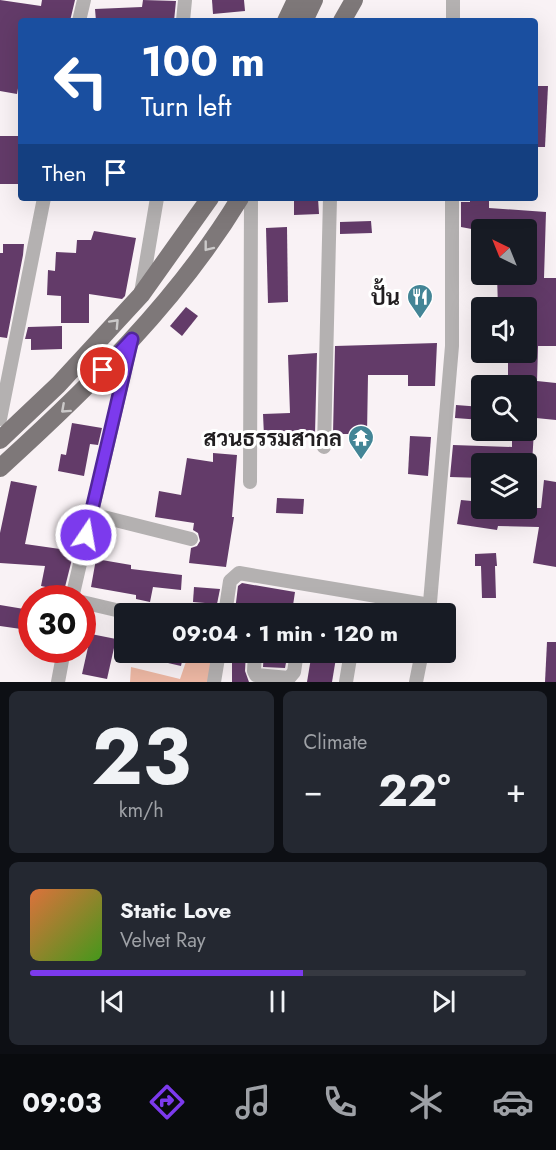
<!DOCTYPE html>
<html lang="en">
<head>
<meta charset="utf-8">
<style>
  :root { --surface:#171b24; --page:#242831; --text:#f1f3f6; --muted:#9ea1a6; --line:#363941; --accent:#7c3aed }
  body { margin:0; font-family:Jost,Sarabun,sans-serif; background:var(--page); color:var(--text); height:100vh; display:flex; flex-direction:column; font-size:22px; white-space:nowrap }
  * { box-sizing:border-box; margin:0 }
  p { font-size:20px; color:var(--muted) }
  .icon { flex:none; width:33px; height:33px; fill:none; stroke:currentColor; stroke-width:2; stroke-linecap:round; stroke-linejoin:round }
  .map { position:relative; height:682px; overflow:hidden }
  .side { display:flex; flex-direction:column; gap:9px; padding:9px; background:#0d0f14; flex:1 }
  .side>* { flex:none }
  .top-card { position:absolute; left:18px; top:18px; width:520px; height:183px; border-radius:6px; box-shadow:0 6px 24px #0002; background:#1a4fa0; color:#fff; overflow:hidden }
  .needle { width:39px; rotate:317deg }
  .tools { position:absolute; left:471px; top:219px; display:grid; gap:12px }
  .tools a { display:grid; place-items:center; width:66px; height:66px; border-radius:6px; background:var(--surface); box-shadow:0 6px 24px #0002; font-size:30px }
  .speed { position:absolute; left:18px; top:585px; display:flex; gap:12px; font-size:30px; font-weight:700; text-align:center }
  .speed>* { display:grid; place-content:center; width:78px; height:78px; border-radius:50%; background:var(--surface); box-shadow:0 6px 24px #0002; line-height:1 }
  .speed .limit { border:9px solid #d22; background:#fff; color:#111 }
  .pin { position:absolute; display:grid; place-items:center; width:51px; height:51px; color:#fff; margin:-26px; border:3px solid #fff; border-radius:50%; box-shadow:0 2px 6px #0007 }
  .me { position:absolute; width:66px; margin:-33px; rotate:12deg; stroke-linejoin:round; filter:drop-shadow(0 0 4px #0008) }
  .turn { display:flex; align-items:center; gap:21px; height:126px; padding:0 24px; font-size:27px }
  .turn .icon { width:78px; height:78px; stroke-width:2.5 }
  .turn b { display:block; font-size:42px; line-height:51px }
  .then { display:flex; align-items:center; height:57px; padding:0 24px; background:#0003; gap:12px; font-size:22px }
  .big { font-size:45px; font-weight:700; line-height:1.1 }
  .side .card { flex:1; display:flex; flex-direction:column; justify-content:center; gap:9px; min-width:0; padding:0 21px; border-radius:9px; background:var(--page) }
  .side .dial { align-items:center; gap:0 }
  .dial b { font-size:78px; line-height:1 }
  .song { display:flex; align-items:center; gap:18px }
  .cover { width:72px; height:72px; border-radius:9px; background:linear-gradient(135deg,hsl(20 70% 55%),hsl(100 70% 35%)) }
  .played { height:6px; border-radius:3px; background:linear-gradient(90deg,var(--accent) 55%,var(--line) 55%) }
  .keys { display:flex; justify-content:space-around; direction:ltr }
  .heat { display:flex; justify-content:space-between; align-items:center; font-size:33px; direction:ltr }
  .side .tiles { flex:1; display:grid; gap:9px; grid-template-columns:1fr 1fr }
  .card:last-child { grid-column:span 2 }
  .trip { position:absolute; left:114px; top:603px; width:342px; height:60px; border-radius:6px; background:var(--surface); box-shadow:0 6px 24px #0002; font-weight:700; line-height:60px; text-align:center }
  .menu { display:flex; height:96px; justify-content:space-around; align-items:center; background:#090b0e; color:var(--muted) }
  .menu .icon { width:42px; height:42px }
  .menu .current { color:var(--accent) }
  .menu b { font-size:27px; color:var(--text) }
  .map>svg:first-child { display:block }
</style>
</head>
<body>
<div class="map">
<svg width="556" height="682" viewBox="0 0 556 682">
  <rect width="100%" height="100%" fill="#f9f2f5"/>
  <path fill="#efb9a5" d="M189,653H210L218,661L211,682H130L131,667L180,679Z"/>
  <g fill="#633b69">
    <path d="M0,0L41,6L42,0H75L70,21H21V71L17,94L0,91Z"/>
    <path d="M143,0L176,1L174,21H96L95,9L142,7Z"/>
    <path d="M212,0H244L245,11L213,14Z"/>
    <path d="M536,86H548L545,147H536Z"/>
    <rect x="0" y="136" width="21" height="48"/>
    <path d="M294,198H318L319,214L294,215Z"/>
    <path d="M470,198H489V208L546,212L544,278H556V346H538L537,381L556,383V420L526,417V386H508V352H526V308H498L497,275L526,274V230H477L461,227V202H470Z"/>
    <path d="M371,221L372,233L340,234V222Z"/>
    <path d="M287,227L288,302L268,303L266,228Z"/>
    <path d="M94,231L136,238L125,296L122,299L89,294V323H61V296L47,295L48,270L55,271L56,252L76,253L77,240H91Z"/>
    <path d="M3,244H24L23,255L7,338L0,337V253H3Z"/>
    <path d="M186,307L198,316L182,336L170,326Z"/>
    <path d="M62,326V349L31,350V339H25L28,327Z"/>
    <path d="M437,343L435,386H408V375H368L367,434H333L335,346Z"/>
    <path d="M317,353L315,434L264,436L263,414L290,413L288,355Z"/>
    <path d="M456,405L482,407V420L455,418Z"/>
    <path d="M72,423L102,428L98,445L90,444L84,476L58,471L61,454L66,455Z"/>
    <path d="M512,430H534L532,464H482V478L450,477L453,445L512,447Z"/>
    <path d="M410,436L431,437L428,476L408,474Z"/>
    <path d="M213,453L237,455L232,517H234L226,567L189,563L191,548L197,546L200,541L198,533L193,530L194,523L155,517L159,491L181,495L187,458L213,462Z"/>
    <path d="M544,480L556,482V567L533,563L539,527L498,526L497,530L457,524L461,500L482,502V508H541Z"/>
    <path d="M11,481L37,486L25,544L74,551L64,591L41,586L45,566L0,563V533Z"/>
    <path d="M277,498L304,499L303,514L276,513Z"/>
    <path d="M496,553L497,566H495L496,598H482L481,566H475V554Z"/>
    <path d="M96,559L131,565V569L182,575L181,590L153,587L150,602L136,599V595L91,587Z"/>
    <path d="M242,583L295,592L292,612L254,607L253,613L235,611L238,586Z"/>
    <path d="M194,587L220,589L217,604L193,602Z"/>
    <path d="M0,605L24,609L21,629L0,626Z"/>
    <path d="M91,634L116,639L107,679L82,674Z"/>
    <path d="M547,642H556V682H545Z"/>
    <path d="M142,652H184L181,666L142,657Z"/>
    <path d="M232,652H246L245,671L249,682H232Z"/>
    <path d="M264,652H288L285,668L263,667Z"/>
    <path d="M312,652H337L332,682H307Z"/>
  </g>
  <g fill="none" stroke-linecap="round" stroke-linejoin="round">
    <g stroke="#b4b1b1" stroke-width="14">
      <path d="M453,0V21"/>
      <path d="M79,21L84,0"/>
      <path d="M183,21L185,0"/>
      <path d="M141,293L157,198"/>
      <path d="M0,419L44,198"/>
      <path d="M324,447L330,198"/>
      <path d="M250,482L251,198"/>
      <path d="M91,514L191,539"/>
      <path d="M72,598L132,340"/>
      <path d="M82,602L133,614"/>
      <path d="M225,614L230,581L239,573L430,605"/>
      <path d="M429,614L452,346V198"/>
      <path d="M255,652L254,671L256,675L289,678L294,672L297,652"/>
      <path d="M58,682L64,650"/>
      <path d="M214,682L219,652"/>
      <path d="M346,682L351,652"/>
      <path d="M416,682L422,652"/>
    </g>
    <g stroke="#7e7879" stroke-width="18">
      <path d="M286,21L296,0"/>
      <path d="M304,21L314,0"/>
      <path d="M342,21L354,0"/>
      <path d="M0,440L58,385L141,295L210,198"/>
      <path d="M0,468C89,387 177,302 240,198"/>
    </g>
  </g>
  <defs><path id="oneway-chevron" d="M-2-3.5L2.5 0L-2 3.5" fill="none" stroke-width="1.6" stroke-linecap="round" stroke-linejoin="round" transform="scale(1.5)"/></defs>
  <g stroke="#cbc9c9">
    <use href="#oneway-chevron" transform="translate(208 247) rotate(128)"/>
    <use href="#oneway-chevron" transform="translate(115 323) rotate(-47)"/>
    <use href="#oneway-chevron" transform="translate(65 409) rotate(138)"/>
  </g>
  <g fill="none" stroke-linecap="round" stroke-linejoin="round">
    <defs>
      <path id="route" d="M86,535L132,339L103,370"/>
    </defs>
    <use href="#route" stroke="#51269a" stroke-width="15"/>
    <use href="#route" stroke="#7c3aed" stroke-width="10"/>
  </g>
  <defs>
    <symbol id="restaurant-pin" viewBox="-11 -11 22 30"><path d="M0 17L-7.5 6A9.5 9.5 0 1 1 7.5 6Z" fill="#438596" stroke="#fff"/><path d="M-5-6h1v4h1v-4h1v4h1v-4h1v5L-1.5 .5V6h-2V.5L-5-1ZM5-6V6H3V1.5H1.5Q1.5-4 5-6Z" fill="#fff"/></symbol>
    <symbol id="temple-pin" viewBox="-11 -11 22 30"><path d="M0 17L-7.5 6A9.5 9.5 0 1 1 7.5 6Z" fill="#438596" stroke="#fff"/><path d="M0-6L5-2H3V0L6.5 2.5H4V6H1.5V3h-3V6H-4V2.5H-6.5L-3 0V-2H-5Z" fill="#fff"/></symbol>
  </defs>
  <g fill-rule="evenodd">
    <use href="#restaurant-pin" x="405" y="282" width="30" height="40"/>
    <use href="#temple-pin" x="346" y="423" width="30" height="40"/>
  </g>
  <g text-anchor="middle" dominant-baseline="central" stroke-width="6" stroke-linejoin="round" paint-order="stroke">
    <g font-size="22" font-weight="bold" fill="#211e20" stroke="#fff" text-anchor="end">
      <text x="400" y="297">ปั้น</text>
      <text x="342" y="438">สวนธรรมสากล</text>
    </g>
  </g>
</svg>
<div class="tools">
<a><svg class="needle" viewBox="-14 -14 28 28"><path d="M0-13l5 13h-10z" fill="#e53935"/><path d="M0 13l5-13h-10z" fill="#9ea1a6"/></svg></a>
<a><svg class="icon" aria-label="sound" viewBox="0 0 24 24"><path d="M4 9h4l5-4v14l-5-4H4zM17 9q2 3 0 6"/></svg></a>
<a><svg class="icon" aria-label="search" viewBox="0 0 24 24"><circle cx="10" cy="10" r="6"/><path d="M15 15l6 6"/></svg></a>
<a><svg class="icon" aria-label="layers" viewBox="0 0 24 24"><path d="M12 4l9 5-9 5-9-5zM3 14l9 5 9-5"/></svg></a>
</div>
<div class="speed"><div class="limit">30</div></div>
<div class="pin" style="left:103px;top:370px;background:#d93025"><svg class="icon" aria-label="arrive" viewBox="0 0 24 24"><path d="M6 21V4h12l-3 4 3 4H6"/></svg></div>
<svg class="me" style="left:86px;top:535px" viewBox="-20 -20 40 40"><circle r="17" fill="#7c3aed" stroke="#fff" stroke-width="3"/><path d="M0-11L8 9 0 5-8 9z" fill="#fff"/></svg>
<div class="trip">09:04 · 1 min · 120 m</div>
<div class="top-card">
<div class="turn"><svg class="icon" aria-label="left" viewBox="0 0 24 24"><path d="M17 20v-9H6M10 6l-5 5 5 5"/></svg><div><b>100 m</b>Turn left</div></div>
<div class="then">Then<svg class="icon" aria-label="arrive" viewBox="0 0 24 24"><path d="M6 21V4h12l-3 4 3 4H6"/></svg></div>
</div>
</div>
<section class="side">
<div class="tiles">
<div class="card dial"><b>23</b><p>km/h</p></div>
<div class="card"><p>Climate</p>
<div class="heat"><a>−</a><b class="big">22°</b><a>+</a></div>
</div>
<div class="card">
<div class="song"><i class="cover"></i><div><b>Static Love</b><p>Velvet Ray</p></div></div>
<div class="played"></div>
<div class="keys"><svg class="icon" aria-label="previous" viewBox="0 0 24 24"><path d="M18 5L8 12l10 7zM5 5v14"/></svg><svg class="icon" aria-label="pause" viewBox="0 0 24 24"><path d="M8 5v14M16 5v14"/></svg><svg class="icon" aria-label="next" viewBox="0 0 24 24"><path d="M6 5l10 7-10 7zM19 5v14"/></svg></div>
</div>
</div>
</section>
<nav class="menu">
<b>09:03</b>
<svg class="icon current" aria-label="directions" viewBox="0 0 24 24"><path d="M12 3l9 9-9 9-9-9zM9 14v-3h6M13 9l2 2-2 2"/></svg>
<svg class="icon" aria-label="music" viewBox="0 0 24 24"><path d="M9 18V5l10-2v13"/><circle cx="6" cy="18" r="3"/><circle cx="16" cy="16" r="3"/></svg>
<svg class="icon" aria-label="phone" viewBox="0 0 24 24"><path d="M5 4h4l2 5-3 2q2 4 5 5l2-3 5 2v4C11 20 4 13 5 4z"/></svg>
<svg class="icon" aria-label="climate" viewBox="0 0 24 24"><path d="M12 3v18M4 7l16 10M4 17L20 7"/></svg>
<svg class="icon" aria-label="car" viewBox="0 0 24 24"><path d="M5 17H2v-5l4-1 3-4h7l3 4 3 1v5h-3M9 17h6M6 11h13"/><circle cx="7" cy="17" r="2"/><circle cx="17" cy="17" r="2"/></svg>
</nav>
</body>
</html>
